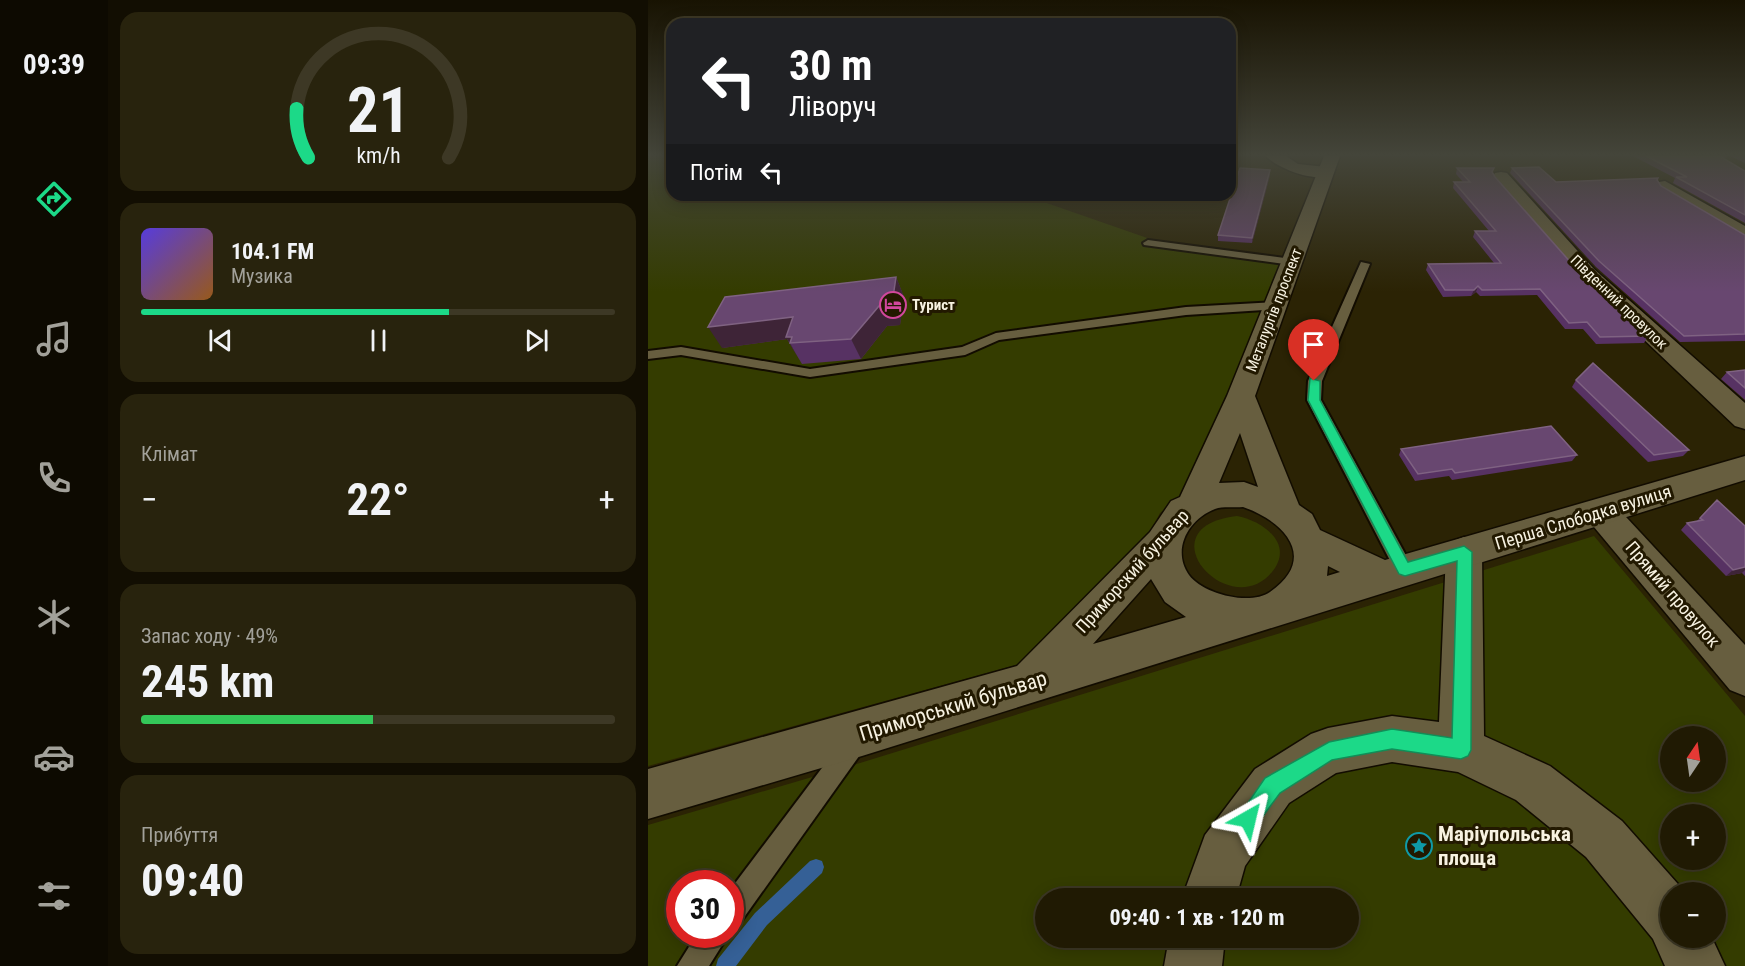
<!DOCTYPE html>
<html lang="uk">
<head>
<meta charset="utf-8">
<style>
  :root { --surface:#201a03; --page:#28230d; --text:#f1f3f6; --muted:#a2a19a; --line:#3d3825; --accent:#1cd988 }
  body { margin:0; font-family:"Roboto Condensed",sans-serif; background:var(--page); color:var(--text); height:100vh; display:flex; flex-direction:column; font-size:22px; white-space:nowrap }
  * { box-sizing:border-box; margin:0 }
  p { font-size:20px; color:var(--muted) }
  .icon { flex:none; width:33px; height:33px; fill:none; stroke:currentColor; stroke-width:2; stroke-linecap:round; stroke-linejoin:round }
  .map { position:relative; flex:1; overflow:hidden }
  .side { display:flex; flex-direction:column; gap:12px; padding:12px; background:#120e02; width:540px }
  .side>* { flex:none }
  .top-card { position:absolute; left:18px; top:18px; width:570px; height:183px; border-radius:18px; box-shadow:0 3px 15px #0003,0 0 0 2px var(--line); background:#202124; color:#fff; overflow:hidden }
  .needle { width:39px; rotate:13deg }
  .fabs { position:absolute; left:1012px; top:726px; display:grid; gap:12px }
  .fabs a { display:grid; place-items:center; width:66px; height:66px; border-radius:50%; background:var(--surface); box-shadow:0 3px 15px #0003,0 0 0 2px var(--line); font-size:30px }
  .speed { position:absolute; left:18px; top:870px; display:flex; gap:12px; font-size:30px; font-weight:700; text-align:center }
  .speed>* { display:grid; place-content:center; width:78px; height:78px; border-radius:50%; background:var(--surface); box-shadow:0 3px 15px #0003,0 0 0 2px var(--line); line-height:1 }
  .speed .limit { border:9px solid #d22; background:#fff; color:#111 }
  .pin { position:absolute; display:grid; place-items:center; width:51px; height:51px; color:#fff; margin:-62px -26px; border-radius:50% 50% 50% 0; rotate:-45deg; box-shadow:0 0 6px #0007 }
  .pin .icon { rotate:45deg }
  .me { position:absolute; width:66px; margin:-33px; rotate:37deg; stroke-linejoin:round; filter:drop-shadow(0 0 4px #0008) }
  .turn { display:flex; align-items:center; gap:21px; height:126px; padding:0 24px; font-size:27px }
  .turn .icon { width:78px; height:78px; stroke-width:2.5 }
  .turn b { display:block; font-size:42px; line-height:51px }
  .then { display:flex; align-items:center; height:57px; padding:0 24px; background:#0003; gap:12px; font-size:22px }
  .big { font-size:45px; font-weight:700; line-height:1.1 }
  .side .card { flex:1; display:flex; flex-direction:column; justify-content:center; gap:9px; min-width:0; padding:0 21px; border-radius:18px; background:var(--page) }
  .side .dial { align-items:center; gap:0 }
  .dial svg { height:156px; overflow:visible; fill:none; stroke:var(--line); stroke-width:7; stroke-linecap:round; text-anchor:middle }
  .dial text { fill:var(--text); stroke:none }
  .song { display:flex; align-items:center; gap:18px }
  .cover { width:72px; height:72px; border-radius:9px; background:linear-gradient(135deg,hsl(250 70% 55%),hsl(30 70% 35%)) }
  .played { height:6px; border-radius:3px; background:linear-gradient(90deg,var(--accent) 65%,var(--line) 65%) }
  .keys { display:flex; justify-content:space-around; direction:ltr }
  .heat { display:flex; justify-content:space-between; align-items:center; font-size:33px; direction:ltr }
  .charge { height:9px; border-radius:4px; background:linear-gradient(90deg,#34c759 49%,var(--line) 0) }
  .trip { position:absolute; left:387px; top:888px; width:324px; height:60px; border-radius:30px; background:var(--surface); box-shadow:0 3px 15px #0003,0 0 0 2px var(--line); font-weight:700; line-height:60px; text-align:center }
  main { display:flex; flex:1; min-height:0 }
  .tab-bar { display:flex; flex-direction:column; width:108px; justify-content:space-around; align-items:center; background:#0d0a01; color:var(--muted) }
  .tab-bar .icon { width:42px; height:42px }
  .tab-bar .on { color:var(--accent) }
  .tab-bar b { font-size:27px; color:var(--text) }
  .map>svg:first-child { display:block }
</style>
</head>
<body>
<main>
<nav class="tab-bar">
<b>09:39</b>
<svg class="icon on" aria-label="directions" viewBox="0 0 24 24"><path d="M12 3l9 9-9 9-9-9zM9 14v-3h6M13 9l2 2-2 2"/></svg>
<svg class="icon" aria-label="music" viewBox="0 0 24 24"><path d="M9 18V5l10-2v13"/><circle cx="6" cy="18" r="3"/><circle cx="16" cy="16" r="3"/></svg>
<svg class="icon" aria-label="phone" viewBox="0 0 24 24"><path d="M5 4h4l2 5-3 2q2 4 5 5l2-3 5 2v4C11 20 4 13 5 4z"/></svg>
<svg class="icon" aria-label="climate" viewBox="0 0 24 24"><path d="M12 3v18M4 7l16 10M4 17L20 7"/></svg>
<svg class="icon" aria-label="car" viewBox="0 0 24 24"><path d="M5 17H2v-5l4-1 3-4h7l3 4 3 1v5h-3M9 17h6M6 11h13"/><circle cx="7" cy="17" r="2"/><circle cx="17" cy="17" r="2"/></svg>
<svg class="icon" aria-label="filters" viewBox="0 0 24 24"><path d="M4 7h16M4 17h16"/><circle cx="9" cy="7" r="2"/><circle cx="15" cy="17" r="2"/></svg>
</nav>
<section class="side">
<div class="card dial"><svg viewBox="0 0 100 80">
<path d="M14 69A42 42 0 1 1 86 69"/>
<path d="M14 69A42 42 0 0 1 8 44" stroke="#1cd988"/>
<text x="50" y="56" font-size="32" font-weight="700">21</text>
<text x="50" y="72" font-size="11">km/h</text>
</svg></div>
<div class="card">
<div class="song"><i class="cover"></i><div><b>104.1 FM</b><p>Музика</p></div></div>
<div class="played"></div>
<div class="keys"><svg class="icon" aria-label="previous" viewBox="0 0 24 24"><path d="M18 5L8 12l10 7zM5 5v14"/></svg><svg class="icon" aria-label="pause" viewBox="0 0 24 24"><path d="M8 5v14M16 5v14"/></svg><svg class="icon" aria-label="next" viewBox="0 0 24 24"><path d="M6 5l10 7-10 7zM19 5v14"/></svg></div>
</div>
<div class="card"><p>Клімат</p>
<div class="heat"><a>−</a><b class="big">22°</b><a>+</a></div>
</div>
<div class="card"><p>Запас ходу · 49%</p><b class="big">245 km</b><div class="charge"></div></div>
<div class="card"><p>Прибуття</p><b class="big">09:40</b></div>
</section>
<div class="map">
<svg width="1097" height="966" viewBox="0 0 1097 966">
  <rect width="100%" height="100%" fill="#2b2304"/>
  <g fill="#343c00" fill-rule="evenodd">
    <path d="M0,156H24V195H109L108,197L389,195L393,201L505,240L636,257L581,392L533,496L512,513L499,538L379,662L0,766Z"/>
    <path d="M589,516C615,521 647,544 624,572C581,624 494,527 589,516Z"/>
    <path d="M946,536L1097,716V966H0V825L212,763ZM1023,736H1068V782H1023ZM1023,814H1068V860H1023ZM32,884H82V934H32ZM1023,892H1068V938H1023ZM398,898H700V938H398Z"/>
  </g>
  <g fill="none" stroke-linecap="round" stroke-linejoin="round">
    <path fill="#356096" fill-rule="evenodd" d="M168,859L174,861L176,867L174,873L119,925L88,966H68L70,959L107,913L162,861Z"/>
    <defs>
      <g id="service">
        <path d="M500,240L644,259L649,262L644,265L496,245L495,243Z"/>
        <path d="M713,262L722,264L674,381L673,400L766,570L764,576L757,578L750,576L659,400L660,381Z"/>
        <path d="M627,302L633,306L631,309L538,315L351,340L317,355L162,377L33,355L0,359V351L33,347L162,369L314,347L348,333L538,307Z"/>
        <path d="M206,732L214,736L218,744L214,752L92,923L82,927V890L198,736Z"/>
        <path d="M49,934H81L61,966H29Z"/>
      </g>
      <g id="minor">
        <path d="M618,156H638L650,164L678,167L686,172C675,186 629,169 618,156Z"/>
        <path d="M853,172L859,173L946,269L1097,403V429L1087,426L931,278L847,181L844,177L847,173Z"/>
        <path d="M1017,181L1097,226V241L1090,239L1011,190L1008,186L1011,182Z"/>
        <path d="M953,499L965,503L1097,645V696L1082,690L941,521L936,512L941,503Z"/>
        <path d="M816,537L829,542L834,552L836,736L902,766L974,821L1037,892H1023V938H1064L1077,966H1017L1005,939L938,857L868,800L810,772L744,762L688,773L641,803L597,866L588,898H534L557,835L607,769L663,734L680,728L744,716L791,722L798,552L803,542Z"/>
        <path d="M521,938H577L574,966H516Z"/>
      </g>
      <path id="tertiary" d="M676,156H692L607,396L651,505L664,514L672,530L737,560L1097,456V480L214,756L0,819V769L369,666L502,532L523,501L532,497L579,396ZM592,433L610,487L596,482L571,483ZM595,507C636,521 671,558 622,592C602,606 555,594 541,575C523,549 541,519 567,509C575,506 586,508 595,507ZM680,566L692,572L679,576ZM503,579L517,602L538,617L445,644Z"/>
    </defs>
    <use href="#service" stroke="#120c00" stroke-width="4"/>
    <use href="#minor" stroke="#120c00" stroke-width="3"/>
    <use href="#tertiary" stroke="#120c00" stroke-width="3"/>
    <use href="#service" fill="#675e3f" fill-rule="evenodd"/>
    <use href="#minor" fill="#675e3f" fill-rule="evenodd"/>
    <use href="#tertiary" fill="#675e3f" fill-rule="evenodd"/>
  </g>
  <g fill="#573263">
    <path d="M985,156H1080L1076,159L1097,171V223L1025,183L1027,178Z"/>
    <path d="M1082,156H1097V163Z"/>
    <path d="M809,168L844,173L932,273L1000,336L996,343L948,344L935,329H917L889,295L832,296L828,292L823,296L795,297L778,270L780,264L846,263L825,237L827,231H841L805,188L806,182H815L808,174Z"/>
    <path d="M864,168L908,182L1009,180L1013,186L1097,235V341L1032,342L948,267L862,173Z"/>
    <path d="M622,170V175L604,243L570,241V235Z"/>
    <path d="M248,277L256,297L252,325L239,326L213,359L154,364L139,339L74,348Z"/>
    <path d="M1097,370V400L1073,379L1079,372Z"/>
    <path d="M928,380L1041,450L1035,456L1000,462L924,387Z"/>
    <path d="M753,449L929,455L924,461L804,480L801,476L767,481L751,455Z"/>
    <path d="M1069,500L1097,526V576L1094,573L1078,576L1033,530L1039,523L1048,522Z"/>
  </g>
  <g fill="#3e2437">
    <path d="M622,170V175L604,243V238Z"/>
    <path d="M248,277L256,297L252,325L239,326L213,359L203,339Z"/>
    <path d="M830,286L828,292L823,296L826,290Z"/>
    <path d="M145,317L157,337L142,343L150,358L139,339L74,348L60,327Z"/>
    <path d="M1097,567V570L1094,573L1078,576L1085,570Z"/>
  </g>
  <g fill="#684770" stroke="#7f6282" stroke-width="1.5">
    <path d="M998,156H1074L1073,157L1097,171V215L1028,177H1039Z"/>
    <path d="M891,167L908,182L1010,178L1009,180L1013,186L1097,235V334L1036,336L951,261L864,168Z"/>
    <path d="M592,168L622,170L604,238L570,235Z"/>
    <path d="M809,168H846L844,172L847,177L932,273L1000,336L952,337L939,322L921,323L892,289L834,290L830,286L826,290H797L780,264L853,263L827,231H848L806,182H822Z"/>
    <path d="M248,277L244,304L231,306L203,339L142,343L144,337H138L145,317L60,327L77,297Z"/>
    <path d="M945,363L1041,450L1006,455L928,380Z"/>
    <path d="M1097,370V388L1079,372Z"/>
    <path d="M903,426L929,455L807,473L804,469L770,474L753,449Z"/>
    <path d="M1069,500L1097,526V567L1085,570L1039,523L1055,520L1052,518Z"/>
  </g>
  <linearGradient id="sky" x2="0" y2="1"><stop stop-color="#181302"/><stop offset="0.53" stop-color="#44453a"/><stop offset="1" stop-color="#44453a" stop-opacity="0"/></linearGradient>
  <rect width="1097" height="292" fill="url(#sky)"/>
  <path fill="#1cd988" stroke="#128d58" stroke-width="1.5" d="M662,378L672,381V400L760,562L816,546L824,552L823,750L820,756L813,759L744,749L684,760L632,793L607,827L600,830L592,827L589,819L617,778L681,742L744,729L804,738L809,561L757,576L751,574L660,400Z"/>
  <defs>
    <symbol id="hotel-ring" viewBox="-11 -11 22 22"><circle r="9.5" fill="#221900" stroke="#d1479c" stroke-width="1.5"/><path d="M-6-4.5h1.5V1H6V5H4.5V3h-9V5H-6ZM-4 0a1.8 1.8 0 1 1 3.6 0ZM.5 0V-2.5h3Q6-2.5 6 0Z" fill="#d1479c"/></symbol>
    <symbol id="sight-ring" viewBox="-11 -11 22 22"><circle r="9.5" fill="#221900" stroke="#0f9aa8" stroke-width="1.5"/><path d="M0-6L1.8-2.2L6-1.7L2.9 1.2L3.7 5.4L0 3.3L-3.7 5.4L-2.9 1.2L-6-1.7L-1.8-2.2Z" fill="#0f9aa8"/></symbol>
  </defs>
  <g fill-rule="evenodd">
    <use href="#hotel-ring" x="230" y="290" width="30" height="30"/>
    <use href="#sight-ring" x="756" y="831" width="30" height="30"/>
  </g>
  <g text-anchor="middle" dominant-baseline="central" stroke-width="6" stroke-linejoin="round" paint-order="stroke">
    <g font-size="15" fill="#f7f2e1" stroke="#221900">
      <text transform="translate(971 302) rotate(44)">Південний провулок</text>
      <text transform="translate(626 310) rotate(-69)">Металургів проспект</text>
    </g>
    <g font-size="15" font-weight="bold" fill="#f7f2e1" stroke="#221900" text-anchor="start">
      <text x="264" y="305">Турист</text>
    </g>
    <g font-size="18" fill="#f7f2e1" stroke="#221900">
      <text transform="translate(935 517) rotate(-17)">Перша Слободка вулиця</text>
      <text transform="translate(484 571) rotate(-48)">Приморский бульвар</text>
      <text transform="translate(1025 594) rotate(49)">Прямий провулок</text>
    </g>
    <g font-size="21" fill="#f7f2e1" stroke="#221900">
      <text transform="translate(305 706) rotate(-17)">Приморський бульвар</text>
    </g>
    <g font-size="21" font-weight="bold" fill="#f7f2e1" stroke="#221900" text-anchor="start">
      <text x="790" y="834">Маріупольська<tspan x="790" dy="24">площа</tspan></text>
    </g>
  </g>
</svg>
<div class="fabs">
<a><svg class="needle" viewBox="-14 -14 28 28"><path d="M0-13l5 13h-10z" fill="#e53935"/><path d="M0 13l5-13h-10z" fill="#a2a19a"/></svg></a>
<a>+</a>
<a>−</a>
</div>
<div class="speed"><div class="limit">30</div></div>
<div class="pin" style="left:666px;top:381px;background:#d93025"><svg class="icon" aria-label="arrive" viewBox="0 0 24 24"><path d="M6 21V4h12l-3 4 3 4H6"/></svg></div>
<svg class="me" style="left:600px;top:819px" viewBox="-20 -20 40 40"><path d="M0-17L14 15 0 8-14 15z" fill="#1cd988" stroke="#fff" stroke-width="4"/></svg>
<div class="trip">09:40 · 1 хв · 120 m</div>
<div class="top-card">
<div class="turn"><svg class="icon" aria-label="left" viewBox="0 0 24 24"><path d="M17 20v-9H6M10 6l-5 5 5 5"/></svg><div><b>30 m</b>Ліворуч</div></div>
<div class="then">Потім<svg class="icon" aria-label="left" viewBox="0 0 24 24"><path d="M17 20v-9H6M10 6l-5 5 5 5"/></svg></div>
</div>
</div>
</main>
</body>
</html>
